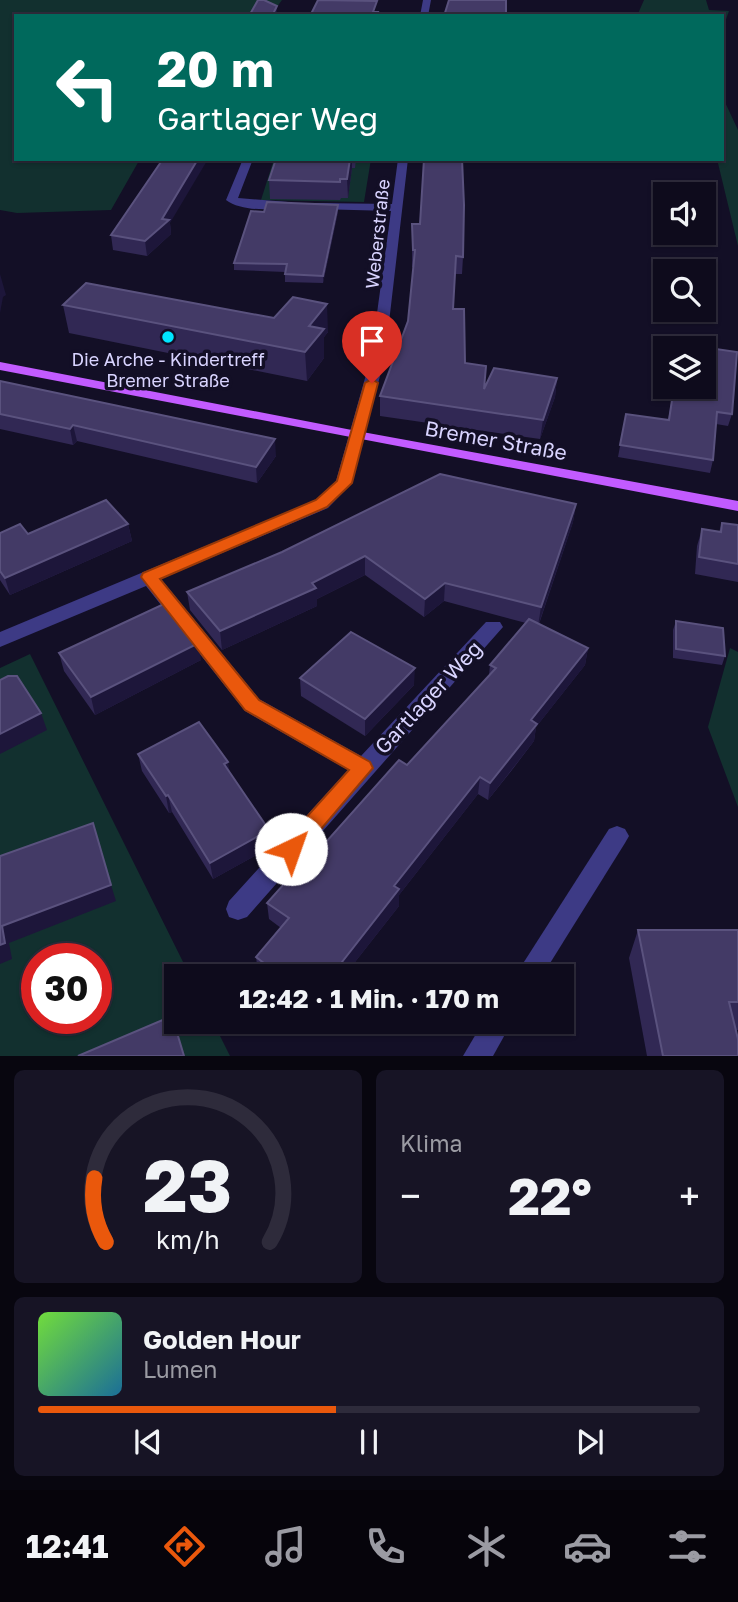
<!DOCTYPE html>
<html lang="de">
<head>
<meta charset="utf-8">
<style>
  :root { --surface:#0e0b1c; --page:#171425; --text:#f1f3f6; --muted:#9b9ba3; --line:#2e2b3b; --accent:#ea580c }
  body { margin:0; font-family:"Golos Text",sans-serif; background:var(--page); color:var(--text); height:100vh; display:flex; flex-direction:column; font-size:26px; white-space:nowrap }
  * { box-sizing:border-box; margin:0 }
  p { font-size:23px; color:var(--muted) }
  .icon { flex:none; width:38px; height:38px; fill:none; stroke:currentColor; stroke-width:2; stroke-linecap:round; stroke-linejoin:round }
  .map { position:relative; height:1056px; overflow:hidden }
  .drawer { display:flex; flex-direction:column; gap:14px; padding:14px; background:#08060f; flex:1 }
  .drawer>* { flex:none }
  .banner { position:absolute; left:14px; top:14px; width:710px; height:147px; border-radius:0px; box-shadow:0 2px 5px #0004,0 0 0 2px var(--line); background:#00695c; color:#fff; overflow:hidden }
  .controls { position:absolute; left:653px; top:182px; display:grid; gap:14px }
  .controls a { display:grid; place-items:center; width:63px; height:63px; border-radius:0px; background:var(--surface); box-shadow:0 2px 5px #0004,0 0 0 2px var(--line); font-size:35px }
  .speed { position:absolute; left:21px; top:943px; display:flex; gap:14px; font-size:35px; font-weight:700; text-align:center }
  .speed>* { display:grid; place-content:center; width:91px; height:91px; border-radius:50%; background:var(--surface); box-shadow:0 2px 5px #0004,0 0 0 2px var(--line); line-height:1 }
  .speed .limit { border:10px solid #d22; background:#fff; color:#111 }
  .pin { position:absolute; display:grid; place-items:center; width:60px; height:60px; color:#fff; margin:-72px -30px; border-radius:50% 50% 50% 0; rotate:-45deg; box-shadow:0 0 7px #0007 }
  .pin .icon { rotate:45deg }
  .me { position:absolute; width:77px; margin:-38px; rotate:42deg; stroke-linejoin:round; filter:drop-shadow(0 0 5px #0008) }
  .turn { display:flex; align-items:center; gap:24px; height:147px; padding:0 28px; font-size:32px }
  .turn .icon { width:91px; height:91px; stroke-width:2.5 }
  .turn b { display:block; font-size:49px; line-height:60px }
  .big { font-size:52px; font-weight:700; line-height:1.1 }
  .drawer .card { flex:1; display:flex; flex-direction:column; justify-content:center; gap:10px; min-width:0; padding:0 24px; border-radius:10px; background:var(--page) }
  .drawer .dial { align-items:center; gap:0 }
  .dial svg { height:182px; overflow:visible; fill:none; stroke:var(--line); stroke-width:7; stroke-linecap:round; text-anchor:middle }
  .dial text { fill:var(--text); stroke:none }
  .song { display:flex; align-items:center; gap:21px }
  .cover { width:84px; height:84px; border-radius:10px; background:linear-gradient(135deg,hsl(100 70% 55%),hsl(200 70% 35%)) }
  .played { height:7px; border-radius:4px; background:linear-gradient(90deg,var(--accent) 45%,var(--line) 45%) }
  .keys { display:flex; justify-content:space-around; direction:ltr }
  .heat { display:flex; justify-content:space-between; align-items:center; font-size:38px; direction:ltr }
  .drawer .tiles { flex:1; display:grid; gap:14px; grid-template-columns:1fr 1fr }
  .card:last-child { grid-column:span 2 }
  .trip { position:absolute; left:164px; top:964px; width:410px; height:70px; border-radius:0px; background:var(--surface); box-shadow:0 2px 5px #0004,0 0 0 2px var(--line); font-weight:700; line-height:70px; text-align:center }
  .tabs { display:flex; height:112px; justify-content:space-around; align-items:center; background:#06040b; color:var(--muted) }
  .tabs .icon { width:49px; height:49px }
  .tabs .current { color:var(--accent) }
  .tabs b { font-size:32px; color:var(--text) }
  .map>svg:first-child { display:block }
</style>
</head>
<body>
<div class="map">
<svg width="738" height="1056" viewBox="0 0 738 1056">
  <rect width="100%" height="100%" fill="#130f26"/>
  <g fill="#12302f" fill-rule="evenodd">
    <path d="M0,0H282L271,15L16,16V159H140L111,210L17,213L0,210Z"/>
    <path d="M644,0H706L709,10L729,11L723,28V16H637Z"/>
    <path d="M723,98L738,130V246L717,159H723Z"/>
    <path d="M274,159H371L364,202L261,200Z"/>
    <path d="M730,648L738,652V807L708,727Z"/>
    <path d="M30,654L190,976H177V1022H213L230,1056H0V668ZM37,959H96V1018H37Z"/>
  </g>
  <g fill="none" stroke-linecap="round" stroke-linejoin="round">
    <g fill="#3d3a85" fill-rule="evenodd">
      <path d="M423,0H431L428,16H420Z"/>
      <path d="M243,159H253L238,198L288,202L294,205L292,207C273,210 242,212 226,200Z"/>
      <path d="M398,159H408L385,357L352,483L328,508L161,579L259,699L361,756L486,622H500L503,627L247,917L238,920L229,917L226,909L229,901L348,770L245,711L146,586L0,647V632L316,500L336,481L371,357L391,211L316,209L310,206L316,203L392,204Z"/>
      <path d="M617,826L625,829L629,836L625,843L542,976H515L609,829Z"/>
      <path d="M483,1022H512L493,1056H463Z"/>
    </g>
    <path fill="#c25bff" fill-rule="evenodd" d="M0,362L357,431L738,501V511L0,370Z"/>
  </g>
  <g fill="#312854">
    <path d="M449,0L506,16H444Z"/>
    <path d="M279,159H356L355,168H352L348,198H341L340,200L270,199L269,180Z"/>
    <path d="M424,159H467V162H462L463,257L462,274H455L453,309L465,363L484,389L557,378L555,397L540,439L380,416V396L408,321L414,267H412V224H420Z"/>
    <path d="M264,212H338L323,283L285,282V272L234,270V263Z"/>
    <path d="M170,223L171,234L147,256L113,250L111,235Z"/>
    <path d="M63,305L328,332L324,337V358L307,381L69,333Z"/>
    <path d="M0,381L276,456L257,483L77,441L73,445L0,429Z"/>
    <path d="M674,387H704L732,414L728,426L716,424L713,460L710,473L618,457L626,414L668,420Z"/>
    <path d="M576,504L573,522L539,624L588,648L585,665L536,727L534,741L512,770L488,800L478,794L399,895V906L344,976H262L258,973L256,957L281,928L269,919L267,903L327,841L407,765L489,675L490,665L526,623L444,601L424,617L365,575L317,599V606L222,650L190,610L187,592Z"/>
    <path d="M722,523L738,525V582L695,574L697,546L702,529L719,532Z"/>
    <path d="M128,524L132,541L10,595L0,580V533L28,534Z"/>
    <path d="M676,621L725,656L722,665L673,658V630Z"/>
    <path d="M59,653L201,660L95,715L64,671Z"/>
    <path d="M300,678L414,685L365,736L301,696Z"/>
    <path d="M138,754L230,773L271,847L213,879L172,812L169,813L142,771Z"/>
    <path d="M638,930H738V1030H736L738,1056H647L629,958Z"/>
  </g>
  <g fill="#1d163a">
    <path d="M277,6V16H272Z"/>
    <path d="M198,159H208L170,223L171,234L147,256L145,241L162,219Z"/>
    <path d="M350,159H352V168L348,198L347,179Z"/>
    <path d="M338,205V212L323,283V276Z"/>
    <path d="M0,274L6,295L3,297L0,313Z"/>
    <path d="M327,304L328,332L324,337V358L307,381L305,352L309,326Z"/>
    <path d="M557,378L555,397L540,439L543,420Z"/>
    <path d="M73,425L77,441L73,445L70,429Z"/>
    <path d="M275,439L276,456L257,483L256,467Z"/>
    <path d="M576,504L573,522L538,626L541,607Z"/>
    <path d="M128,524L132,541L10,595L5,578Z"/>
    <path d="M365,556V575L317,599V606L222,650L220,631Z"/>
    <path d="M445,583L444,601L424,617L425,599Z"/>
    <path d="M199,643L201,660L95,715L91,697Z"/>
    <path d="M588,648L585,665L536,727L534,741L488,800L490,783L531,720Z"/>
    <path d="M415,668L414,685L365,736V719Z"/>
    <path d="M41,713L47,730L0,754V734Z"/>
    <path d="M228,762L231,779L224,764Z"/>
    <path d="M480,777L478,794L399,895V906L344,976H331L394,886Z"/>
    <path d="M168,795L172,812L169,813L166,796Z"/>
    <path d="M269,830L271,847L213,879L210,863Z"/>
    <path d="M111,885L116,901L9,943L12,959L0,964V945L2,926Z"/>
  </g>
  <g fill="#433a66" stroke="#5a527e" stroke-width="2">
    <path d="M258,0H264L277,6L272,16H249Z"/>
    <path d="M318,0L377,1L373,12H378L377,16H310Z"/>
    <path d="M449,0H506V16L461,14V16H444Z"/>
    <path d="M163,159H198L162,219L169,220L145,241L111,235Z"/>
    <path d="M279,159H350L347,179H340V182L269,180L275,162H278Z"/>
    <path d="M424,159H462L464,205L463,257L456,256L453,309H464L465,363L486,366L484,389L494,368L557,378L543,420L380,396L408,321L415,250H413L412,224H420Z"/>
    <path d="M267,202L338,205L323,276L285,274L287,264L234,263L251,211L264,212Z"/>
    <path d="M86,283L274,318L293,297L327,304L309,326L324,329L305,352L63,305Z"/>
    <path d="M682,344L737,352L732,414L717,412L713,460L620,445L626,414L669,420L674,387H704V348H681Z"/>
    <path d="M0,381L275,439L256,467L73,425L70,429L0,414Z"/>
    <path d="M440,474L576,504L541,607L445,583L425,599L365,556L312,583L316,588L220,631L187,592L282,552Z"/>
    <path d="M106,500L128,524L5,578L0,571V533L20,524L28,534Z"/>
    <path d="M722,523L738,525V564L699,557L702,529L721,532Z"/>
    <path d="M166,603L199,643L91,697L59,653Z"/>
    <path d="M529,619L588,648L531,720L537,724L490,783L480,777L394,886L399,889L331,976H281L256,957L289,918L267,903L324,839L327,841L399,760L407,765L496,668L490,665Z"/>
    <path d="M676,621L723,628L725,656L676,649Z"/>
    <path d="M351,632L415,668L365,719L300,678Z"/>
    <path d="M8,676H17L41,713L0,734V680Z"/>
    <path d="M199,722L228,762L224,764L269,830L210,863L168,795L166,796L138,754Z"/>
    <path d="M93,823L111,885L2,926L5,943L0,945V856Z"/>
    <path d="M638,930H738V1002H729L738,1039V1056H663Z"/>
    <path d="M172,1016L184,1056H78Z"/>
  </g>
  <path fill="#ea580c" stroke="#983908" stroke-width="2" d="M372,379L378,383L352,483L327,507L160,579L259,700L370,762L373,768L299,855L291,858L284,855L281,849L284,842L349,770L245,710L141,577L143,573L316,500L337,481L365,383Z"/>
  <circle fill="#00e5ff" stroke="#130f26" stroke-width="2.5" cx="168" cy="337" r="7"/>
  <g text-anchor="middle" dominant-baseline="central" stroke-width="7" stroke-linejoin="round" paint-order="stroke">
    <g font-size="18" fill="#d9d4ff" stroke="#130f26">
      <text transform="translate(377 234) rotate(-84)">Weberstraße</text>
    </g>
    <g font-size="18" fill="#d9d4ff" stroke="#130f26">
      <text x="168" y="359">Die Arche - Kindertreff<tspan x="168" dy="21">Bremer Straße</tspan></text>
    </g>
    <g font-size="21" fill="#d9d4ff" stroke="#130f26">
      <text transform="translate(496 440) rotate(10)">Bremer Straße</text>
      <text transform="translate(428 697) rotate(-47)">Gartlager Weg</text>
    </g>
  </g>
</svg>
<div class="controls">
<a><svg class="icon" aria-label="sound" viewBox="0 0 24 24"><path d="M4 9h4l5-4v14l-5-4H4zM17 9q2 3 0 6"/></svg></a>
<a><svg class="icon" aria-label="search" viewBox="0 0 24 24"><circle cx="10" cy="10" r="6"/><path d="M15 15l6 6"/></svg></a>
<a><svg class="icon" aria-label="layers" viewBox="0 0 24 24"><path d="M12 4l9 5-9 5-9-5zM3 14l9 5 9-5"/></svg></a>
</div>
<div class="speed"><div class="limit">30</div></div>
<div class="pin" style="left:372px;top:383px;background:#d93025"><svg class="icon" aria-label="arrive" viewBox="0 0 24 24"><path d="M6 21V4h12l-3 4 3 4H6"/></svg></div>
<svg class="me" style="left:291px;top:849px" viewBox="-20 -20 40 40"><circle r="19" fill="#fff"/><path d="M0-13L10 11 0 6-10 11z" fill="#ea580c"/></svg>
<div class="trip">12:42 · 1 Min. · 170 m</div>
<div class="banner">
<div class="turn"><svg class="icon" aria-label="left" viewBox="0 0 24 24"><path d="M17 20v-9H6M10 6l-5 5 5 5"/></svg><div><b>20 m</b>Gartlager Weg</div></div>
</div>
</div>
<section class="drawer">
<div class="tiles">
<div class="card dial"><svg viewBox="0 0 100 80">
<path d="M14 69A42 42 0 1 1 86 69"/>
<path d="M14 69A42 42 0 0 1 9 41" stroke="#ea580c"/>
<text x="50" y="56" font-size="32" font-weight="700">23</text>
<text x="50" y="72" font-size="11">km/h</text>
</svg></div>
<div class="card"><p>Klima</p>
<div class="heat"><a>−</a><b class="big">22°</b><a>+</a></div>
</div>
<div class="card">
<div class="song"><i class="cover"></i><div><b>Golden Hour</b><p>Lumen</p></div></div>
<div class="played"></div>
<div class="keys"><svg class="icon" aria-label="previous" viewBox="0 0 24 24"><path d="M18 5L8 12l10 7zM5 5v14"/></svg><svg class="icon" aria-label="pause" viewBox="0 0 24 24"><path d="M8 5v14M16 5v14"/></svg><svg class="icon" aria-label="next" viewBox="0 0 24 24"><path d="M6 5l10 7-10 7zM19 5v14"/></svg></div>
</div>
</div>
</section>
<nav class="tabs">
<b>12:41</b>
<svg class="icon current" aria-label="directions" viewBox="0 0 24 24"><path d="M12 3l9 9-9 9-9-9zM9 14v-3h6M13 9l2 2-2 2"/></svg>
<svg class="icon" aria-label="music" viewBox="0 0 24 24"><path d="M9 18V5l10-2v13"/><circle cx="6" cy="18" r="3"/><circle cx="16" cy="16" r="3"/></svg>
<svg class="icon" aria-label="phone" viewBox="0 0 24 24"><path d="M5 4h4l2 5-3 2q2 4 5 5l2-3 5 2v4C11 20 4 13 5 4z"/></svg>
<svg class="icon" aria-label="climate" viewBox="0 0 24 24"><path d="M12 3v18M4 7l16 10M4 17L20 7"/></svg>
<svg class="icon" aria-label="car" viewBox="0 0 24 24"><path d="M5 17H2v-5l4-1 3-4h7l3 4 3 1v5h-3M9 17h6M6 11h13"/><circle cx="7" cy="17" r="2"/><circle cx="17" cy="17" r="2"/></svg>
<svg class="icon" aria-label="filters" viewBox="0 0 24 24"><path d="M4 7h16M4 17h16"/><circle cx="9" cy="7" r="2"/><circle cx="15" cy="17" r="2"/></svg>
</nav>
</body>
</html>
